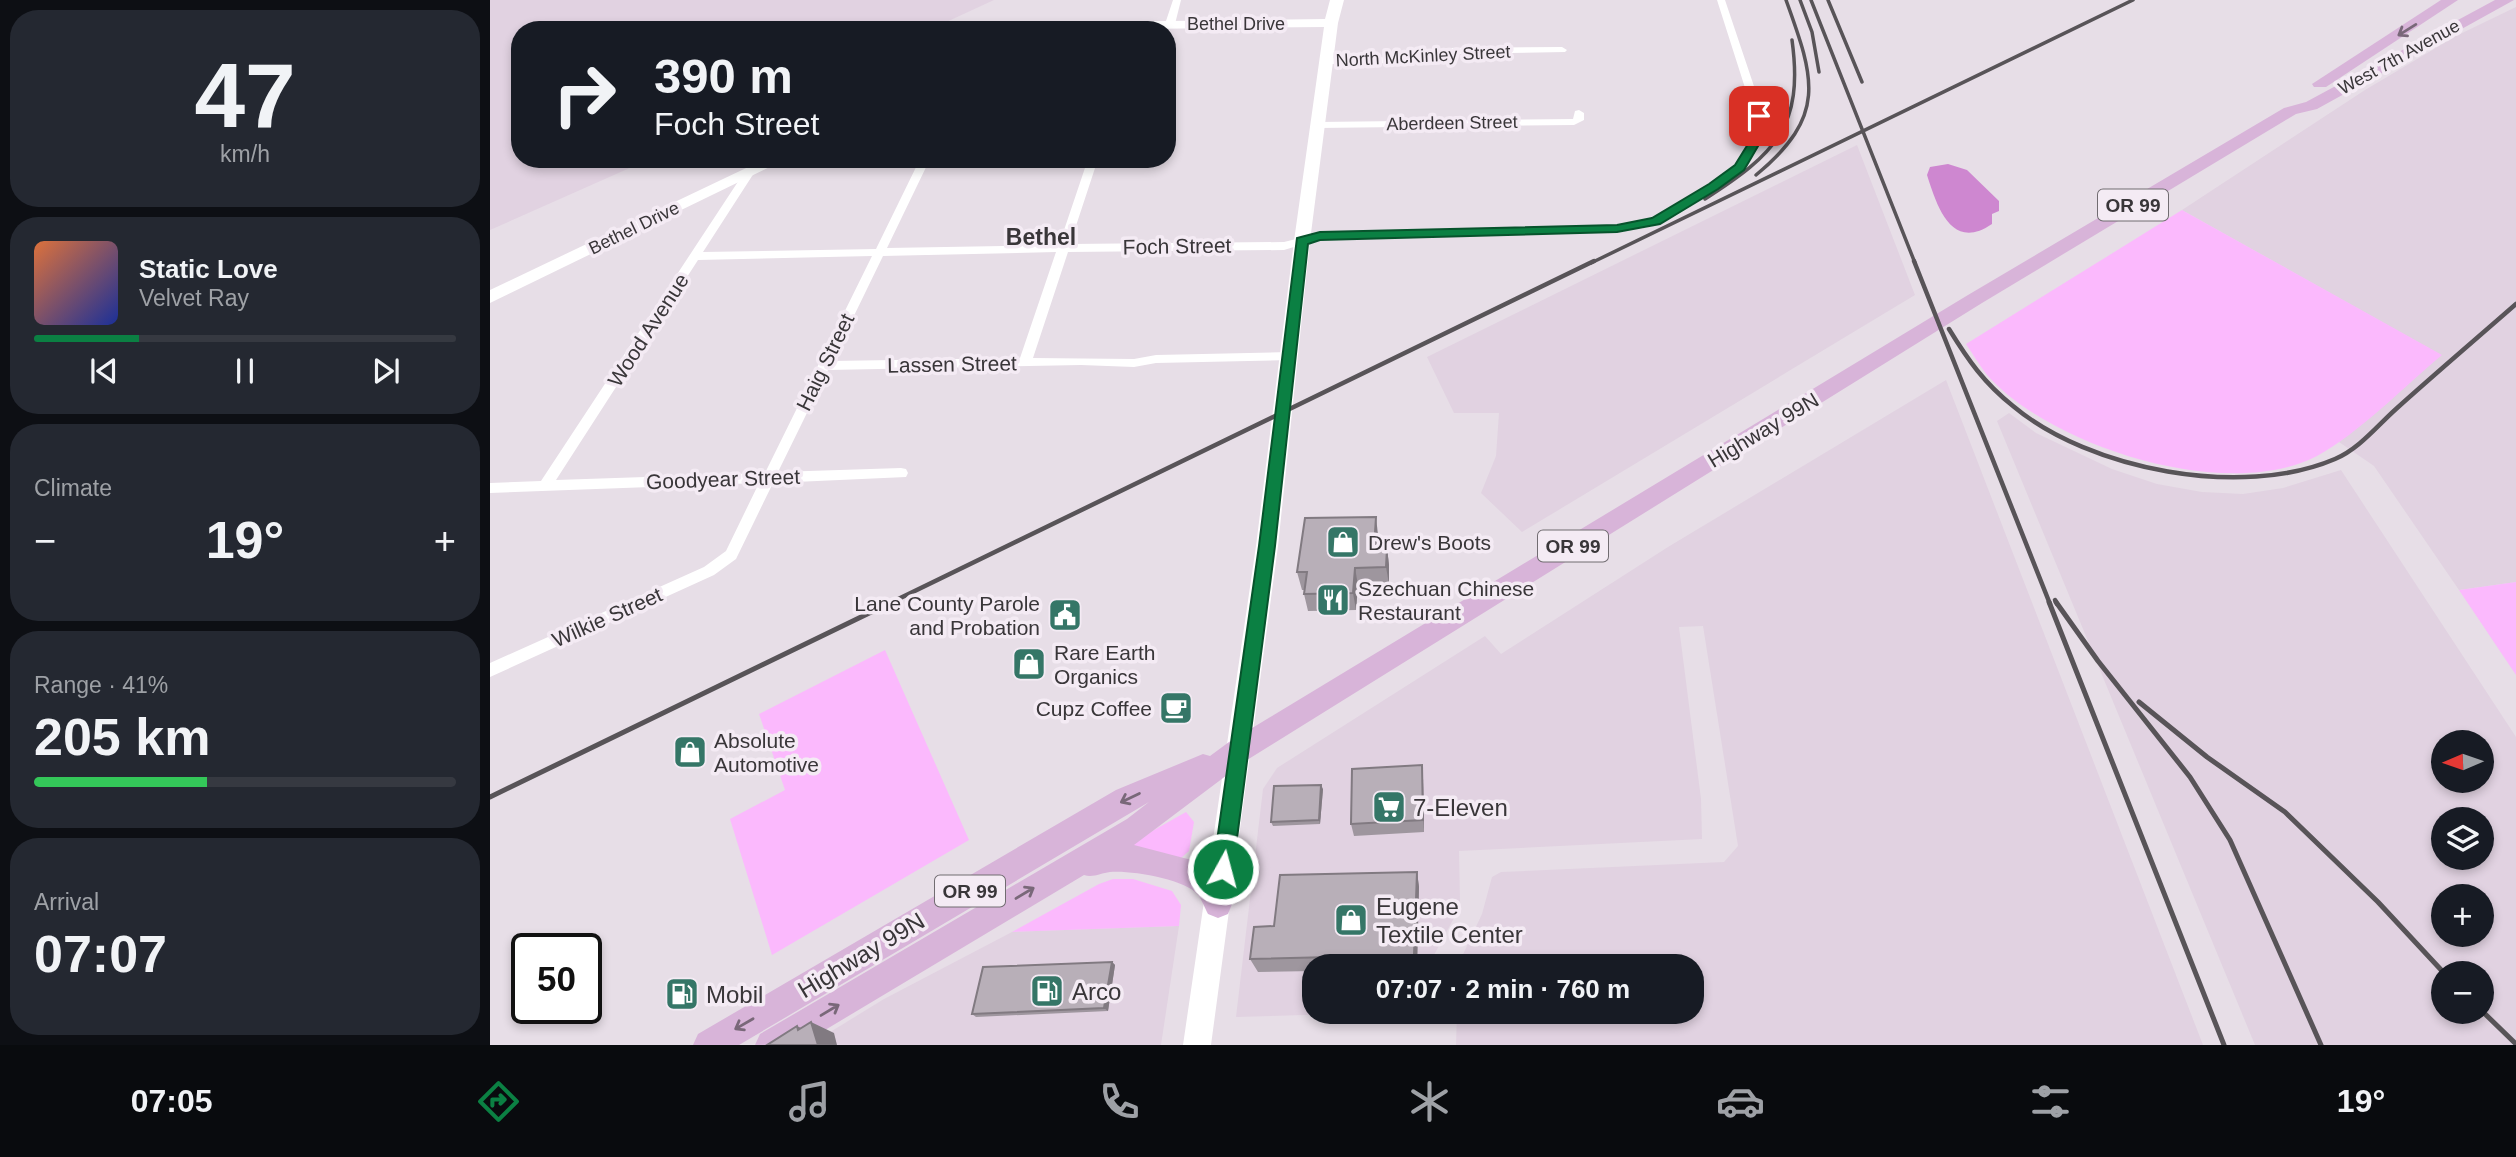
<!DOCTYPE html>
<html lang="en">
<head>
<meta charset="utf-8">
<style>
  :root { --surface:#171b24; --page:#242831; --text:#f1f3f6; --muted:#9ea1a6; --line:#363941; --accent:#0b8043 }
  body { margin:0; font-family:Arial,sans-serif; background:var(--page); color:var(--text); height:100vh; display:flex; flex-direction:column; font-size:26px; white-space:nowrap }
  * { box-sizing:border-box; margin:0 }
  p { font-size:23px; color:var(--muted) }
  .icon { flex:none; width:38px; height:38px; fill:none; stroke:currentColor; stroke-width:2; stroke-linecap:round; stroke-linejoin:round }
  .map { position:relative; flex:1; overflow:hidden }
  .panel { display:flex; flex-direction:column; gap:10px; padding:10px; background:#0d0f14; width:490px }
  .panel>* { flex:none }
  .guide { position:absolute; left:21px; top:21px; width:665px; height:147px; border-radius:28px; box-shadow:0 4px 10px #0003; background:#171b24; color:var(--text); overflow:hidden }
  .needle { width:46px; rotate:268deg }
  .buttons { position:absolute; left:1941px; top:730px; display:grid; gap:14px }
  .buttons a { display:grid; place-items:center; width:63px; height:63px; border-radius:50%; background:var(--surface); box-shadow:0 4px 10px #0003; font-size:35px }
  .speed { position:absolute; left:21px; top:933px; display:flex; gap:14px; font-size:35px; font-weight:700; text-align:center }
  .speed>* { display:grid; place-content:center; width:91px; height:91px; border-radius:50%; background:var(--surface); box-shadow:0 4px 10px #0003; line-height:1 }
  .speed .limit { border:4px solid #111; border-radius:10px; background:#fff; color:#111 }
  .pin { position:absolute; display:grid; place-items:center; width:60px; height:60px; color:#fff; margin:-30px; border-radius:14px; box-shadow:0 4px 10px #0006 }
  .me { position:absolute; width:77px; margin:-38px; rotate:7deg; stroke-linejoin:round; filter:drop-shadow(0 0 5px #0008) }
  .turn { display:flex; align-items:center; gap:24px; height:147px; padding:0 28px; font-size:32px }
  .turn .icon { width:91px; height:91px; stroke-width:2.5 }
  .turn b { display:block; font-size:49px; line-height:60px }
  .big { font-size:52px; font-weight:700; line-height:1.1 }
  .panel .card { flex:1; display:flex; flex-direction:column; justify-content:center; gap:10px; min-width:0; padding:0 24px; border-radius:28px; background:var(--page) }
  .panel .dial { align-items:center; gap:0 }
  .dial b { font-size:91px; line-height:1 }
  .song { display:flex; align-items:center; gap:21px }
  .cover { width:84px; height:84px; border-radius:10px; background:linear-gradient(135deg,hsl(20 70% 55%),hsl(230 70% 35%)) }
  .played { height:7px; border-radius:4px; background:linear-gradient(90deg,var(--accent) 25%,var(--line) 25%) }
  .keys { display:flex; justify-content:space-around; direction:ltr }
  .heat { display:flex; justify-content:space-between; align-items:center; font-size:38px; direction:ltr }
  .charge { height:10px; border-radius:5px; background:linear-gradient(90deg,#34c759 41%,var(--line) 0) }
  .trip { position:absolute; left:812px; top:954px; width:402px; height:70px; border-radius:28px; background:var(--surface); box-shadow:0 4px 10px #0003; font-weight:700; line-height:70px; text-align:center }
  .menu { display:flex; height:112px; justify-content:space-around; align-items:center; background:#090b0e; color:var(--muted) }
  .menu .icon { width:49px; height:49px }
  .menu .current { color:var(--accent) }
  .menu b { font-size:32px; color:var(--text) }
  main { display:flex; flex:1; min-height:0 }
  .map>svg:first-child { display:block }
</style>
</head>
<body>
<main>
<section class="panel">
<div class="card dial"><b>47</b><p>km/h</p></div>
<div class="card">
<div class="song"><i class="cover"></i><div><b>Static Love</b><p>Velvet Ray</p></div></div>
<div class="played"></div>
<div class="keys"><svg class="icon" aria-label="previous" viewBox="0 0 24 24"><path d="M18 5L8 12l10 7zM5 5v14"/></svg><svg class="icon" aria-label="pause" viewBox="0 0 24 24"><path d="M8 5v14M16 5v14"/></svg><svg class="icon" aria-label="next" viewBox="0 0 24 24"><path d="M6 5l10 7-10 7zM19 5v14"/></svg></div>
</div>
<div class="card"><p>Climate</p>
<div class="heat"><a>−</a><b class="big">19°</b><a>+</a></div>
</div>
<div class="card"><p>Range · 41%</p><b class="big">205 km</b><div class="charge"></div></div>
<div class="card"><p>Arrival</p><b class="big">07:07</b></div>
</section>
<div class="map">
<svg width="2026" height="1045" viewBox="0 0 2026 1045">
  <rect width="100%" height="100%" fill="#e7dee7"/>
  <g fill="#e1d2e1" fill-rule="evenodd">
    <path d="M0,0H504L439,30H30V159H160L0,230Z"/>
    <path d="M2026,7V582L1969,590L1884,466L1849,442L1951,355L1692,210L1875,90L1966,36Z"/>
    <path d="M1367,145L1425,295L1032,532L991,493L1006,456L1009,413H964L937,357Z"/>
    <path d="M1456,380L1713,1045H966L967,1012H1202V966L968,965L992,914L1002,877L1011,872L1234,862L1248,846L1213,626L1189,627L1211,799L1212,839L969,851L970,901L964,918L938,966H824V1012H920L746,1017L773,789L787,768L995,636L1011,654L1178,547Z"/>
    <path d="M1519,413L1546,433L1622,469L1667,484L1712,492L1753,494L1793,488L1851,470L2026,737V1045H1765L1507,421ZM1992,742V780H1953V742ZM1992,819V858H1953V819ZM1992,896V934H1953V896ZM1992,973V1012H1953V973Z"/>
    <path d="M689,926L671,1045H319L394,999L522,932Z"/>
  </g>
  <g fill="#fbb9fd">
    <path d="M1692,210L1952,355C1916,385 1868,434 1827,456C1738,503 1561,447 1497,375C1489,365 1483,354 1476,344Z"/>
    <path d="M2026,582V675L1969,590Z"/>
    <path d="M395,650L479,840L282,955L240,819L295,790L269,714Z"/>
    <path d="M696,812L704,822L699,851L691,858L644,848L643,842Z"/>
    <path d="M623,879H643L682,891L691,905L689,926L522,932L609,884Z"/>
  </g>
  <path fill="#ce87d0" d="M1458,164L1477,170L1509,201V211L1502,214V224C1461,252 1447,206 1437,175L1440,167Z"/>
  <g fill="none" stroke-linecap="round" stroke-linejoin="round">
    <g fill="#fff" fill-rule="evenodd">
      <path d="M683,0H691L685,24L680,27L675,24Z"/>
      <path d="M1227,0H1235L1274,116C1273,129 1273,141 1266,152C1254,172 1188,219 1166,225C1154,229 1141,229 1129,231L830,239L794,250L578,252L543,358L644,359L666,355L799,352L805,356L799,360L666,363L644,367L591,365L338,370L288,472L411,468L416,469L418,473L416,477L283,483L246,559L224,575L0,677V663L214,567L236,551L269,483L0,493V483L51,481L255,171H263L264,173L213,252L386,249L430,159H440L397,248L569,245L598,159H608L580,244L794,242L830,233L1129,225C1139,223 1152,223 1162,219C1182,213 1249,167 1258,148C1263,138 1263,127 1264,116ZM566,252L530,358L342,361L393,256ZM382,256L275,473L66,480L208,260Z"/>
      <path d="M1072,47L1077,50L1075,52L956,54L908,63L837,64L832,61L837,58L908,57L956,48Z"/>
      <path d="M1089,110L1094,113V120L1084,125L828,128L823,125L828,122L1083,119L1085,111Z"/>
    </g>
    <g fill="#fff" fill-rule="evenodd">
      <path d="M840,0H854L848,23L820,241L788,546L721,1045H693L766,546L804,241L834,27L560,30L567,26L596,22L835,19Z"/>
      <path d="M275,159H296L0,303V290Z"/>
    </g>
    <g fill="#d8b4d9" fill-rule="evenodd">
      <path d="M1951,0H1968L1836,87H1824L1822,84Z"/>
      <path d="M2005,0H2024L1827,109L1806,114L1492,303L757,760L644,845L713,863L728,874L742,904L738,914L728,918L718,914C715,908 712,900 708,895C696,879 640,870 620,872C611,873 603,878 594,875L310,1045H265L270,1034L637,819L659,802L249,1045H203L208,1034L626,790L713,754L720,756L739,742L1478,295L1794,108L1816,102Z"/>
    </g>
    <g stroke="#585458" stroke-width="3.5">
      <path d="M1310,0L1322,32L1329,72"/>
      <path d="M1321,0L1425,263"/>
      <path d="M1338,0L1372,82"/>
      <path d="M1266,175C1337,116 1325,80 1296,0"/>
      <path d="M1215,199C1285,154 1314,127 1302,40"/>
      <path d="M1101,263L1643,0"/>
    </g>
    <g stroke="#585458" stroke-width="4.5">
      <path d="M1424,261L1560,604"/>
      <path d="M1459,329C1478,360 1494,383 1523,406C1599,470 1752,499 1845,459C1869,449 1887,426 1906,409C1946,373 1986,339 2026,304"/>
      <path d="M1565,600L1567,604"/>
      <path d="M398,604L1104,261"/>
    </g>
    <g stroke="#585458" stroke-width="5">
      <path d="M1559,602L1734,1045"/>
      <path d="M1566,602L1608,661L1700,777L1740,840L1831,1045"/>
      <path d="M1649,702L1717,757L1795,812L1888,902L1954,973"/>
      <path d="M0,797L402,602"/>
      <path d="M1992,1011L2026,1044"/>
    </g>
  </g>
  <g fill="#9e969e">
    <path d="M888,535V548H897L899,565V584L868,585L866,610L818,611L814,594L815,590H812L807,572Z"/>
    <path d="M932,765L933,778L934,832L864,836L861,824Z"/>
    <path d="M833,789L830,824L783,826L781,822Z"/>
    <path d="M927,872L929,887L927,966H824V971L768,972L760,959L784,926Z"/>
    <path d="M622,962L625,965L618,1011L486,1017L482,1014Z"/>
  </g>
  <g fill="#817a81">
    <path d="M886,517L888,535L887,566L884,548Z"/>
    <path d="M897,548L899,565V584L896,567Z"/>
    <path d="M865,568L868,585L866,610L863,593Z"/>
    <path d="M932,765L933,778L934,832L933,820Z"/>
    <path d="M831,785L833,789L830,824L829,820Z"/>
    <path d="M927,872L929,887L927,966L924,955Z"/>
    <path d="M622,962L625,965L618,1011L614,1008Z"/>
    <path d="M321,1022L344,1033L347,1045H328L308,1030L307,1026L325,1035Z"/>
  </g>
  <g fill="#b8afb8" stroke="#817a81" stroke-width="2">
    <path d="M886,517L884,548H897L896,567L865,568L863,593L814,594L817,572H807L815,518Z"/>
    <path d="M932,765L933,820L861,824L862,769Z"/>
    <path d="M831,785L829,820L781,822L784,786Z"/>
    <path d="M927,872L924,955L760,959L764,927L784,926L790,875Z"/>
    <path d="M622,962L614,1008L482,1014L493,967Z"/>
    <path d="M321,1022L328,1045H277L307,1026L308,1030Z"/>
  </g>
  <defs><path id="oneway-shaft" d="M-6 0H5M1.5-3L5.5 0L1.5 3" fill="none" stroke-width="1.6" stroke-linecap="round" stroke-linejoin="round" transform="scale(1.75)"/></defs>
  <g stroke="#796879">
    <use href="#oneway-shaft" transform="translate(1917 30) rotate(148)"/>
    <use href="#oneway-shaft" transform="translate(640 798) rotate(154)"/>
    <use href="#oneway-shaft" transform="translate(535 893) rotate(-31)"/>
    <use href="#oneway-shaft" transform="translate(340 1010) rotate(-31)"/>
    <use href="#oneway-shaft" transform="translate(254 1024) rotate(150)"/>
  </g>
  <path fill="#0b8043" stroke="#07532c" stroke-width="2" d="M1265,113L1275,116L1274,136L1254,170L1228,189L1170,224L1127,232L830,240L818,244L785,546L743,869L740,876L733,879L726,876L723,869L769,546L807,238L830,232L1127,225L1162,218L1219,184L1245,165L1263,136Z"/>
  <defs>
    <symbol id="shop-square" viewBox="-11 -11 22 22"><rect x="-9" y="-9" width="18" height="18" rx="4" fill="#357667" stroke="#f4ebf4"/><path d="M-5-2.5h2.3a2.7 3.5 0 0 1 5.4 0H5L5.5 6h-11ZM-1.5-2.5h3a1.5 2.3 0 0 0-3 0Z" fill="#fff"/></symbol>
    <symbol id="restaurant-square" viewBox="-11 -11 22 22"><rect x="-9" y="-9" width="18" height="18" rx="4" fill="#357667" stroke="#f4ebf4"/><path d="M-5-6h1v4h1v-4h1v4h1v-4h1v5L-1.5 .5V6h-2V.5L-5-1ZM5-6V6H3V1.5H1.5Q1.5-4 5-6Z" fill="#fff"/></symbol>
    <symbol id="civic-square" viewBox="-11 -11 22 22"><rect x="-9" y="-9" width="18" height="18" rx="4" fill="#357667" stroke="#f4ebf4"/><path d="M-.6-6.5H3V-4.5H.6V-3L4-1V1h2V6H-6V1h2V-1L-.6-3ZM-1.2 2.5V6h2.4V2.5Z" fill="#fff"/></symbol>
    <symbol id="cafe-square" viewBox="-11 -11 22 22"><rect x="-9" y="-9" width="18" height="18" rx="4" fill="#357667" stroke="#f4ebf4"/><path d="M-5.5-4.5H6V0H3Q3 3.5 0 3.5H-2.5Q-5.5 3.5-5.5 0ZM3-3.2v2h1.7v-2ZM-6 4.5H4V6H-6Z" fill="#fff"/></symbol>
    <symbol id="supermarket-square" viewBox="-11 -11 22 22"><rect x="-9" y="-9" width="18" height="18" rx="4" fill="#357667" stroke="#f4ebf4"/><path d="M-6-5.5h2.5l.6 2H6L4.5 2H-2.5L-4.4-4H-6ZM-1.5 3.2a1.3 1.3 0 1 0 .1 0ZM3 3.2a1.3 1.3 0 1 0 .1 0Z" fill="#fff"/></symbol>
    <symbol id="fuel-square" viewBox="-11 -11 22 22"><rect x="-9" y="-9" width="18" height="18" rx="4" fill="#357667" stroke="#f4ebf4"/><path d="M-5.5-6h7V0h2V4h1.3V-2.5L3-4.5l.8-.8L6-3V5H2.5V1h-1V6h-7ZM-4.2-4.7v3.2H.2V-4.7Z" fill="#fff"/></symbol>
  </defs>
  <g fill-rule="evenodd">
    <use href="#shop-square" x="834" y="523" width="38" height="38"/>
    <use href="#restaurant-square" x="824" y="581" width="38" height="38"/>
    <use href="#civic-square" x="556" y="596" width="38" height="38"/>
    <use href="#shop-square" x="520" y="645" width="38" height="38"/>
    <use href="#cafe-square" x="667" y="689" width="38" height="38"/>
    <use href="#shop-square" x="181" y="733" width="38" height="38"/>
    <use href="#supermarket-square" x="880" y="788" width="38" height="38"/>
    <use href="#shop-square" x="842" y="901" width="38" height="38"/>
    <use href="#fuel-square" x="538" y="972" width="38" height="38"/>
    <use href="#fuel-square" x="173" y="975" width="38" height="38"/>
  </g>
  <g text-anchor="middle" dominant-baseline="central" stroke-width="7" stroke-linejoin="round" paint-order="stroke">
    <g font-size="18" fill="#393639" stroke="#f4ebf4">
      <text x="746" y="24">Bethel Drive</text>
      <text transform="translate(933 56) rotate(-3)">North McKinley Street</text>
      <text transform="translate(1909 57) rotate(-29)">West 7th Avenue</text>
      <text transform="translate(962 123) rotate(-1)">Aberdeen Street</text>
      <text transform="translate(144 228) rotate(-26)">Bethel Drive</text>
    </g>
    <g fill="#f4ebf4" stroke="#716c71" stroke-width="2">
      <rect x="1608" y="189.5" width="70" height="31" rx="5"/>
      <rect x="1048" y="530.5" width="70" height="31" rx="5"/>
      <rect x="445" y="875.5" width="70" height="31" rx="5"/>
    </g>
    <g font-size="19" font-weight="bold" fill="#393639">
      <text x="1643" y="205">OR 99</text>
      <text x="1083" y="546">OR 99</text>
      <text x="480" y="891">OR 99</text>
    </g>
    <g font-size="21" fill="#393639" stroke="#f4ebf4">
      <text transform="translate(687 246) rotate(-1)">Foch Street</text>
      <text transform="translate(158 330) rotate(-57)">Wood Avenue</text>
      <text transform="translate(335 362) rotate(-64)">Haig Street</text>
      <text transform="translate(462 364) rotate(-1)">Lassen Street</text>
      <text transform="translate(1273 430) rotate(-31)">Highway 99N</text>
      <text transform="translate(233 479) rotate(-2)">Goodyear Street</text>
      <text transform="translate(117 617) rotate(-24)">Wilkie Street</text>
    </g>
    <g font-size="21" fill="#393639" stroke="#f4ebf4" text-anchor="start">
      <text x="878" y="542">Drew's Boots</text>
      <text x="868" y="588">Szechuan Chinese<tspan x="868" dy="24">Restaurant</tspan></text>
      <text x="550" y="603" text-anchor="end">Lane County Parole<tspan x="550" dy="24">and Probation</tspan></text>
      <text x="564" y="652">Rare Earth<tspan x="564" dy="24">Organics</tspan></text>
      <text x="662" y="708" text-anchor="end">Cupz Coffee</text>
      <text x="224" y="740">Absolute<tspan x="224" dy="24">Automotive</tspan></text>
    </g>
    <g font-size="23" font-weight="bold" fill="#393639" stroke="#f4ebf4">
      <text x="551" y="237">Bethel</text>
    </g>
    <g font-size="24" fill="#393639" stroke="#f4ebf4" text-anchor="start">
      <text x="923" y="807">7-Eleven</text>
      <text x="886" y="906">Eugene<tspan x="886" dy="28">Textile Center</tspan></text>
      <text x="582" y="991">Arco</text>
      <text x="216" y="994">Mobil</text>
    </g>
    <g font-size="24" fill="#393639" stroke="#f4ebf4">
      <text transform="translate(371 955) rotate(-31)">Highway 99N</text>
    </g>
  </g>
</svg>
<div class="buttons">
<a><svg class="needle" viewBox="-14 -14 28 28"><path d="M0-13l5 13h-10z" fill="#e53935"/><path d="M0 13l5-13h-10z" fill="#9ea1a6"/></svg></a>
<a><svg class="icon" aria-label="layers" viewBox="0 0 24 24"><path d="M12 4l9 5-9 5-9-5zM3 14l9 5 9-5"/></svg></a>
<a>+</a>
<a>−</a>
</div>
<div class="speed"><div class="limit">50</div></div>
<div class="pin" style="left:1269px;top:116px;background:#d93025"><svg class="icon" aria-label="arrive" viewBox="0 0 24 24"><path d="M6 21V4h12l-3 4 3 4H6"/></svg></div>
<svg class="me" style="left:733px;top:869px" viewBox="-20 -20 40 40"><circle r="17" fill="#0b8043" stroke="#fff" stroke-width="3"/><path d="M0-11L8 9 0 5-8 9z" fill="#fff"/></svg>
<div class="trip">07:07 · 2 min · 760 m</div>
<div class="guide">
<div class="turn"><svg class="icon" aria-label="right" viewBox="0 0 24 24"><path d="M7 20v-9h11M14 6l5 5-5 5"/></svg><div><b>390 m</b>Foch Street</div></div>
</div>
</div>
</main>
<nav class="menu">
<b>07:05</b>
<svg class="icon current" aria-label="directions" viewBox="0 0 24 24"><path d="M12 3l9 9-9 9-9-9zM9 14v-3h6M13 9l2 2-2 2"/></svg>
<svg class="icon" aria-label="music" viewBox="0 0 24 24"><path d="M9 18V5l10-2v13"/><circle cx="6" cy="18" r="3"/><circle cx="16" cy="16" r="3"/></svg>
<svg class="icon" aria-label="phone" viewBox="0 0 24 24"><path d="M5 4h4l2 5-3 2q2 4 5 5l2-3 5 2v4C11 20 4 13 5 4z"/></svg>
<svg class="icon" aria-label="climate" viewBox="0 0 24 24"><path d="M12 3v18M4 7l16 10M4 17L20 7"/></svg>
<svg class="icon" aria-label="car" viewBox="0 0 24 24"><path d="M5 17H2v-5l4-1 3-4h7l3 4 3 1v5h-3M9 17h6M6 11h13"/><circle cx="7" cy="17" r="2"/><circle cx="17" cy="17" r="2"/></svg>
<svg class="icon" aria-label="filters" viewBox="0 0 24 24"><path d="M4 7h16M4 17h16"/><circle cx="9" cy="7" r="2"/><circle cx="15" cy="17" r="2"/></svg>
<b>19°</b>
</nav>
</body>
</html>
